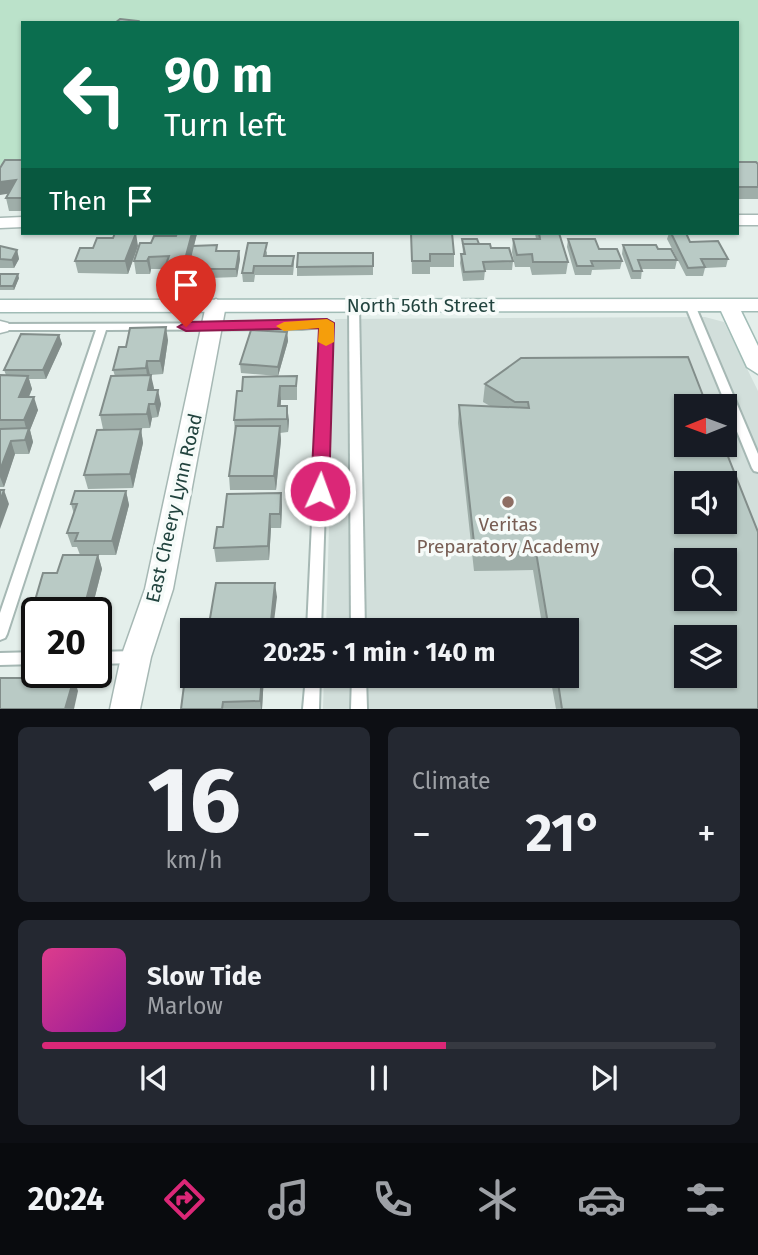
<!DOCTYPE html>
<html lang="en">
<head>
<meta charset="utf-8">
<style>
  :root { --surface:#171b24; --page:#242831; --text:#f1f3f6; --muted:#9ea1a6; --line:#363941; --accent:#db2777 }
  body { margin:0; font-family:"Fira Sans",sans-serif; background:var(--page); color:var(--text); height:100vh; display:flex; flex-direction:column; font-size:26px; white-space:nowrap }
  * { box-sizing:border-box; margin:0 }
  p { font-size:23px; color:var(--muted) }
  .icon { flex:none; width:38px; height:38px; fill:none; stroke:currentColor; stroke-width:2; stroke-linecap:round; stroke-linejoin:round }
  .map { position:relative; height:709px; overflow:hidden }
  .sheet { display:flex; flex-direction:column; gap:18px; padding:18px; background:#0d0f14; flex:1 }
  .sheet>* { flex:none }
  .banner { position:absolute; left:21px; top:21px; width:718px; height:214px; border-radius:0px; box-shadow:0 2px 5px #0004; background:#0b6e4f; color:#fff; overflow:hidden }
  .needle { width:46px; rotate:269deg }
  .controls { position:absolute; left:674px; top:394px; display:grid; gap:14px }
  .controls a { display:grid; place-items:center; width:63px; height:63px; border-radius:0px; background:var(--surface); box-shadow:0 2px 5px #0004; font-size:35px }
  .speed { position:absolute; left:21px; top:597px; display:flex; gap:14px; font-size:35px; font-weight:700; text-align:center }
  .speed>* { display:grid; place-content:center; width:91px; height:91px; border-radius:50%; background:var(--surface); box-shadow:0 2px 5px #0004; line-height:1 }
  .speed .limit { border:4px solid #111; border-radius:10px; background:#fff; color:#111 }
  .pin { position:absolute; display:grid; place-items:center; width:60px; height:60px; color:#fff; margin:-72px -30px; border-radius:50% 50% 50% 0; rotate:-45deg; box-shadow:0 0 7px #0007 }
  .pin .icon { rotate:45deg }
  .me { position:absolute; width:77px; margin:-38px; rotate:2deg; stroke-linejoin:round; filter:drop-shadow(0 0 5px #0008) }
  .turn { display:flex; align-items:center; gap:24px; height:147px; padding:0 28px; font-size:32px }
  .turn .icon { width:91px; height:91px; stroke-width:2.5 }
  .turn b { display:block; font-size:49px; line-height:60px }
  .then { display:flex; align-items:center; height:66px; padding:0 28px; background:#0003; gap:14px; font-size:26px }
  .big { font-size:52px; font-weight:700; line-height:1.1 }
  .sheet .tile { flex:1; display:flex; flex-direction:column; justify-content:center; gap:10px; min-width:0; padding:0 24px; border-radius:10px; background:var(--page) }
  .sheet .dial { align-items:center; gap:0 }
  .dial b { font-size:91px; line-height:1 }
  .song { display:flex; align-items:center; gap:21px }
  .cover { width:84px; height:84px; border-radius:10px; background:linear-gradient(135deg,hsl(330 70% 55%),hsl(300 70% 35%)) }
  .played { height:7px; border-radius:4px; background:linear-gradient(90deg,var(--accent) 60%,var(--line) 60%) }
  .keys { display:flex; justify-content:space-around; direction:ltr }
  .heat { display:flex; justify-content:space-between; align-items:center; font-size:38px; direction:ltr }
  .sheet .tiles { flex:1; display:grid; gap:18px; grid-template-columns:1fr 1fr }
  .tile:last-child { grid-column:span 2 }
  .trip { position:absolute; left:180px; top:618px; width:399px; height:70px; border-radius:0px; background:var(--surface); box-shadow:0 2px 5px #0004; font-weight:700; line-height:70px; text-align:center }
  .tabs { display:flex; height:112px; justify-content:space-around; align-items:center; background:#090b0e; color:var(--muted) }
  .tabs .icon { width:49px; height:49px }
  .tabs .active { color:var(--accent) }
  .tabs b { font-size:32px; color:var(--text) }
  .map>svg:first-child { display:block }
</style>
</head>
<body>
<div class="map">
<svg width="758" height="709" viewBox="0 0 758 709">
  <rect width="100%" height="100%" fill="#e4efeb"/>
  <path fill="#d2dfdb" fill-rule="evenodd" d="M705,317L724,322L758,391V709H323L324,676H567V630H326L335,319ZM686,406H724V444H686ZM686,483H724V522H686ZM686,560H724V598H686ZM686,637H724V676H686Z"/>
  <path fill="#bbe2ca" d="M0,0H758V162H737V23H23V165H0Z"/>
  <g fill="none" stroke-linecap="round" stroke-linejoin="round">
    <defs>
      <g id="lane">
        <path d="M354,302L359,305L365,630H351L349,305Z"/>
        <path d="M690,302L695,305L758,454V472L754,471L752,468L685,305Z"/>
        <path d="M326,320L331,323L321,630H307L321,327L302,329L106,330L7,634L5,638L0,640V613L96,330H0V324L302,323Z"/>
        <path d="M135,651L140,653L142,657L140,661L135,663L96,664V652Z"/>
        <path d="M37,652V664L0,665V653Z"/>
        <path d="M306,676H320L319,709H303Z"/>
        <path d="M352,676H366L367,709H351Z"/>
      </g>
      <g id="street">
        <rect x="737" y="215" width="21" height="10"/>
        <path d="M23,217V227L0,228V218Z"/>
        <path d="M216,299L226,305L173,589L151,657L140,709H110L121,657L145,589L206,305Z"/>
        <path d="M0,321L8,323L11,327L8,331L0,333Z"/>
      </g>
      <path id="secondary" d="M728,299H758V311H741L758,346V374L747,367L721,311L0,312V300Z"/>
    </defs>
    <use href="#lane" stroke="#a6b8b4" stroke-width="4"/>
    <use href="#street" stroke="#a6b8b4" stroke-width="3"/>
    <use href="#secondary" stroke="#a1bcb6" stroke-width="3"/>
    <use href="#lane" fill="#fff" fill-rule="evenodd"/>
    <use href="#street" fill="#fff" fill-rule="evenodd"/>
    <use href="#secondary" fill="#fff" fill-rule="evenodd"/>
  </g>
  <g fill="#9faea9">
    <path d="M23,160V211H9L6,198Z"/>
    <path d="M737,162L758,164V199H737Z"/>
    <path d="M177,233H197L194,246L218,251H239L240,259L237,277L210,278L209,283L188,284L186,275L185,280H167L166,269H151L150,274H136L134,261L151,243L176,236Z"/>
    <path d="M411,233L454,254V267H430V274H412Z"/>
    <path d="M535,233H559L568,262L566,274L532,275L530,267H515L512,252L513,239H536Z"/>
    <path d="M669,233H686L690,242L728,259L726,267L705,268L703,276H686L667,239Z"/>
    <path d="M113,238L138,246L128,274L78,273L75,261L93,248Z"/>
    <path d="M462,239L491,248L513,261L512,270H485L484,280L463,281L460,263L461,254H463Z"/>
    <path d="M568,239L599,249L622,261L620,269L592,270L591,275H575L567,247Z"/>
    <path d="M623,245L658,249L677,260L675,269H642L641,279H631L622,254Z"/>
    <path d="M0,246L17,250L19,259L14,268H0Z"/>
    <path d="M267,251V256H294V265L293,275H255L254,282H243L242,273Z"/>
    <path d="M373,253V275L297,276V267Z"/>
    <path d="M0,275L19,278L14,290H0Z"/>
    <path d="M287,332L288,341L278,376L241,373L240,364Z"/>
    <path d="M59,335L62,344L46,379H29L32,389L29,397L38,410L30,430L33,442L29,454H15L4,487H0V375H6L4,370Z"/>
    <path d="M168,340L163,374L150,375L154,390L161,404L158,417L152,418L150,428L103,429L100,415L115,376L113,370L126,347Z"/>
    <path d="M521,358L758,709H556L550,676H567V630H543L533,570L474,571L458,423L459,405L490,406L483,402L485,384Z"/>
    <path d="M297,376V400H281L280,406L289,420L288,432L280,433L281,440L276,490H230L229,476L235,433L234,420L242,391Z"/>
    <path d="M141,429L143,443L133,488L88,489L84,475Z"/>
    <path d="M126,491L129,505L116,555H98L102,569L91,612H37L57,573L80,555L77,547H72L67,533L74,514L71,504Z"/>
    <path d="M281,493L282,507L281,528H271L269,560L216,562L214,548L223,527Z"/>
    <path d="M29,621H37V635H34Z"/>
    <path d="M192,676H264L262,709H181Z"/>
  </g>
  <g fill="#828d8a">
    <path d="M16,180L19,192L0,195V182Z"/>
    <path d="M136,233L138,246L128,274L125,261Z"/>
    <path d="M192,233H197V234L185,280L183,267Z"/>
    <path d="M17,250L19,259L14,268L12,260Z"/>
    <path d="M239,251L240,259L237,277L236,269Z"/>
    <path d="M149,257L151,269L150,274L147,261Z"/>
    <path d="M18,274L19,278L14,290L13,286Z"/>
    <path d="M166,327L168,340L163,374L160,361Z"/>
    <path d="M287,332L288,341L278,376V367Z"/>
    <path d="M59,335L62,344L46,379L43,370Z"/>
    <path d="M147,361L150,375L148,382L146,368Z"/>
    <path d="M151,375L154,388L151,404L148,390Z"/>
    <path d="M28,376L32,389L23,410L19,397Z"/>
    <path d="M280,386L281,400L280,420L278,406Z"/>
    <path d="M158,390L161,404L158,417L155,404Z"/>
    <path d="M34,397L38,410L30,430L33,442L29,454L25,440L27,432L24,420Z"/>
    <path d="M149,404L152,418L150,428L147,414Z"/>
    <path d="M287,406L289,420L288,432L287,419Z"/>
    <path d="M280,426L281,440L276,490L274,476Z"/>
    <path d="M141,429L143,443L133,488L130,474Z"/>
    <path d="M11,441L15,454L4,487L0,477V470Z"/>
    <path d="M4,490L9,504L0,529V501Z"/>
    <path d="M126,491L129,505L116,555L112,541Z"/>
    <path d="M281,493L282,507L281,528L280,514Z"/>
    <path d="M270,514L271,528L269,560L268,546Z"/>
    <path d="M98,555L102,569L91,612H83Z"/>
    <path d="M275,583L277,597L273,630H270Z"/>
    <path d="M56,672H65L59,691L54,678Z"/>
    <path d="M262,676H264L262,709H261L260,701Z"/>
    <path d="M74,678L78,691L74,709H65Z"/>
  </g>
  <g fill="#b9cac5" stroke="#828d8a" stroke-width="2" fill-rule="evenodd">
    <path d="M120,19L138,21L136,23H115Z"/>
    <path d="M5,160H23V198H6L16,180L0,182V168Z"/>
    <path d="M737,162H756L758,164V187H737Z"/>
    <path d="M115,233H136L125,261H75L80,248H93L97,238H113Z"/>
    <path d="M177,233H192L183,267H165L169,256L149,257L147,261H134L140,243H151L154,236H176Z"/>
    <path d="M411,233H452L454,254H430V261H412Z"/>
    <path d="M539,233H559L568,262H533L532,254L517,255L513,239H540Z"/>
    <path d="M671,233H686L690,242L718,241L728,259H701L705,267L688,268Z"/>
    <path d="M462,239H477L479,244H463Z"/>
    <path d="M568,239H595L599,249H617L622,261H591L593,266H577Z"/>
    <path d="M248,243H267L264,256H294L292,266H254L253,273H242Z"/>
    <path d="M463,244H490L491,248H509L513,261L483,262L485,271L464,272L461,254H465Z"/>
    <path d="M217,245L216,251H239L236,269H209L208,275H186L193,246Z"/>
    <path d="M623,245H656L658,249H671L677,260H638L642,271H633Z"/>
    <path d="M0,246L17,250L12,260L0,259Z"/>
    <path d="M298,253H373V266L297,267Z"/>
    <path d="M0,274H18L13,286H0Z"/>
    <path d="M166,327L160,361H147L146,368L113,370L119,347H126L130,328Z"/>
    <path d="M251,330L287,332L278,367L240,364Z"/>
    <path d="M21,334L59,335L43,370H4Z"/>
    <path d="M688,357L707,406H686V444H723L758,532V709H562L557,676H567V630H549L536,552H475L459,405L529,408L528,402H515L485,384L521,358ZM686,483H724V522H686ZM686,560H724V598H686ZM686,637H724V676H686Z"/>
    <path d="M0,375L28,376L19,397H34L24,420H0Z"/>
    <path d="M151,375L148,390H158L155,404H149L147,414L100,415L111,376Z"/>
    <path d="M297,376L296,386H280L278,406H287V419L234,420L237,391H242L243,377Z"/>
    <path d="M236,426H280L274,476H229Z"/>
    <path d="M29,428L25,440L11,441L0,470V429Z"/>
    <path d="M141,429L130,474L84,475L97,430Z"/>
    <path d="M0,490H4L0,501Z"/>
    <path d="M75,491H126L112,541H75L78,533H67L77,504H71Z"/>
    <path d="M281,493L280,514H270L268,546L214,548L217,527H223L227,494Z"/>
    <path d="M63,555H98L83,612H37V621H29L43,573H57Z"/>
    <path d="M216,583H275L270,630H208Z"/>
    <path d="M188,654H192V676H262L260,701L223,702L222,709H181Z"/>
    <path d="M37,660V672H56L54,678H74L65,709H0V678H32Z"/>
  </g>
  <path fill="#db2777" stroke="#8e194d" stroke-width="2" d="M327,319L334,323L329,491L320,497L311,491L319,328L186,331L178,327L186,322Z"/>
  <path fill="#f59e0b" d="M327,319L334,323V342L326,346L318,342L319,328L284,331L276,326L284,322Z"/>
  <circle fill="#8d6e63" stroke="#f6fbf9" stroke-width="2.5" cx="508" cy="502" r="7"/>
  <g text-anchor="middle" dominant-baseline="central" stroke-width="7" stroke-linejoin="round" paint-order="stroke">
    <g font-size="19" fill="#21433e" stroke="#f6fbf9">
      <text x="421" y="305">North 56th Street</text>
      <text transform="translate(174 508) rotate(-77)">East Cheery Lynn Road</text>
    </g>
    <g font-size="19" fill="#785e54" stroke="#f6fbf9">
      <text x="508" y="524">Veritas<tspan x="508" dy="22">Preparatory Academy</tspan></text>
    </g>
  </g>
</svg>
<div class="controls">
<a><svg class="needle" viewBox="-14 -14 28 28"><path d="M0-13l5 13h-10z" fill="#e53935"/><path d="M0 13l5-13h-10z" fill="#9ea1a6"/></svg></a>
<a><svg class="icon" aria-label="sound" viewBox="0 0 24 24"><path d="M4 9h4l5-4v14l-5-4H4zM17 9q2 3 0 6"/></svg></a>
<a><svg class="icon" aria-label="search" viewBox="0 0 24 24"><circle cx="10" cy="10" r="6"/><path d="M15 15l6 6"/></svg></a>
<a><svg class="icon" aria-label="layers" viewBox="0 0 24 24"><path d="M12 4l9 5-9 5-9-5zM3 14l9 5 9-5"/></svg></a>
</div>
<div class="speed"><div class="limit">20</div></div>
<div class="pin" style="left:186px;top:327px;background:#d93025"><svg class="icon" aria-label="arrive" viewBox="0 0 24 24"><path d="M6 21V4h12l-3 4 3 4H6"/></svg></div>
<svg class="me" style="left:320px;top:491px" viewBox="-20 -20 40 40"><circle r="17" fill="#db2777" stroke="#fff" stroke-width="3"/><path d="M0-11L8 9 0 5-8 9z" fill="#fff"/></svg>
<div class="trip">20:25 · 1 min · 140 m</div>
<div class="banner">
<div class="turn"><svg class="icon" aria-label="left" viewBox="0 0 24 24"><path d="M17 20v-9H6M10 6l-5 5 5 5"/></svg><div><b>90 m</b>Turn left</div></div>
<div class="then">Then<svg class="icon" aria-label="arrive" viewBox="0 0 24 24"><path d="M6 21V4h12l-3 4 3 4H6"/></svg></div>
</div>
</div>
<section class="sheet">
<div class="tiles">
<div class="tile dial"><b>16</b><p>km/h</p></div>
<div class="tile"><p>Climate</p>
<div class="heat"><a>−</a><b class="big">21°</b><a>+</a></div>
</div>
<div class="tile">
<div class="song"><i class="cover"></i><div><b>Slow Tide</b><p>Marlow</p></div></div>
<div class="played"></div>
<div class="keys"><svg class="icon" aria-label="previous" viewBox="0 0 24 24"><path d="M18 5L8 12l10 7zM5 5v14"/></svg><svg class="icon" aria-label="pause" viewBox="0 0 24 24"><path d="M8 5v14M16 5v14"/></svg><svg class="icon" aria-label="next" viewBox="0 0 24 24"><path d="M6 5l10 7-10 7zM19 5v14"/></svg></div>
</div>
</div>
</section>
<nav class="tabs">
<b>20:24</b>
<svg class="icon active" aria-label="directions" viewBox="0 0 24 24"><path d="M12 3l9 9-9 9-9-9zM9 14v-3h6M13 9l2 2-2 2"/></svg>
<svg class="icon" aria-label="music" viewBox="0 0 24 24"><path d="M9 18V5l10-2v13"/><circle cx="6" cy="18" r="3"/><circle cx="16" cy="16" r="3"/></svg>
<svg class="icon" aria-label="phone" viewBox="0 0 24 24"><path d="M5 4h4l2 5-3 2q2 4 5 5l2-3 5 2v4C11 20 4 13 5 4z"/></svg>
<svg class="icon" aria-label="climate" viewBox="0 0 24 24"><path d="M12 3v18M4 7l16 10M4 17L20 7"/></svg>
<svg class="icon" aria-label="car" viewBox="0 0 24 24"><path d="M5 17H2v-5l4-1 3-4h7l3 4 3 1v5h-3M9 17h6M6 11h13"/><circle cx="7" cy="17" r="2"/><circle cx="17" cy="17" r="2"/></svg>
<svg class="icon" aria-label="filters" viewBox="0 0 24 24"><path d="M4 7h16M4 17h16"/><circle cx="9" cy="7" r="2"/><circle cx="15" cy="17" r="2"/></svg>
</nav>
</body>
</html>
